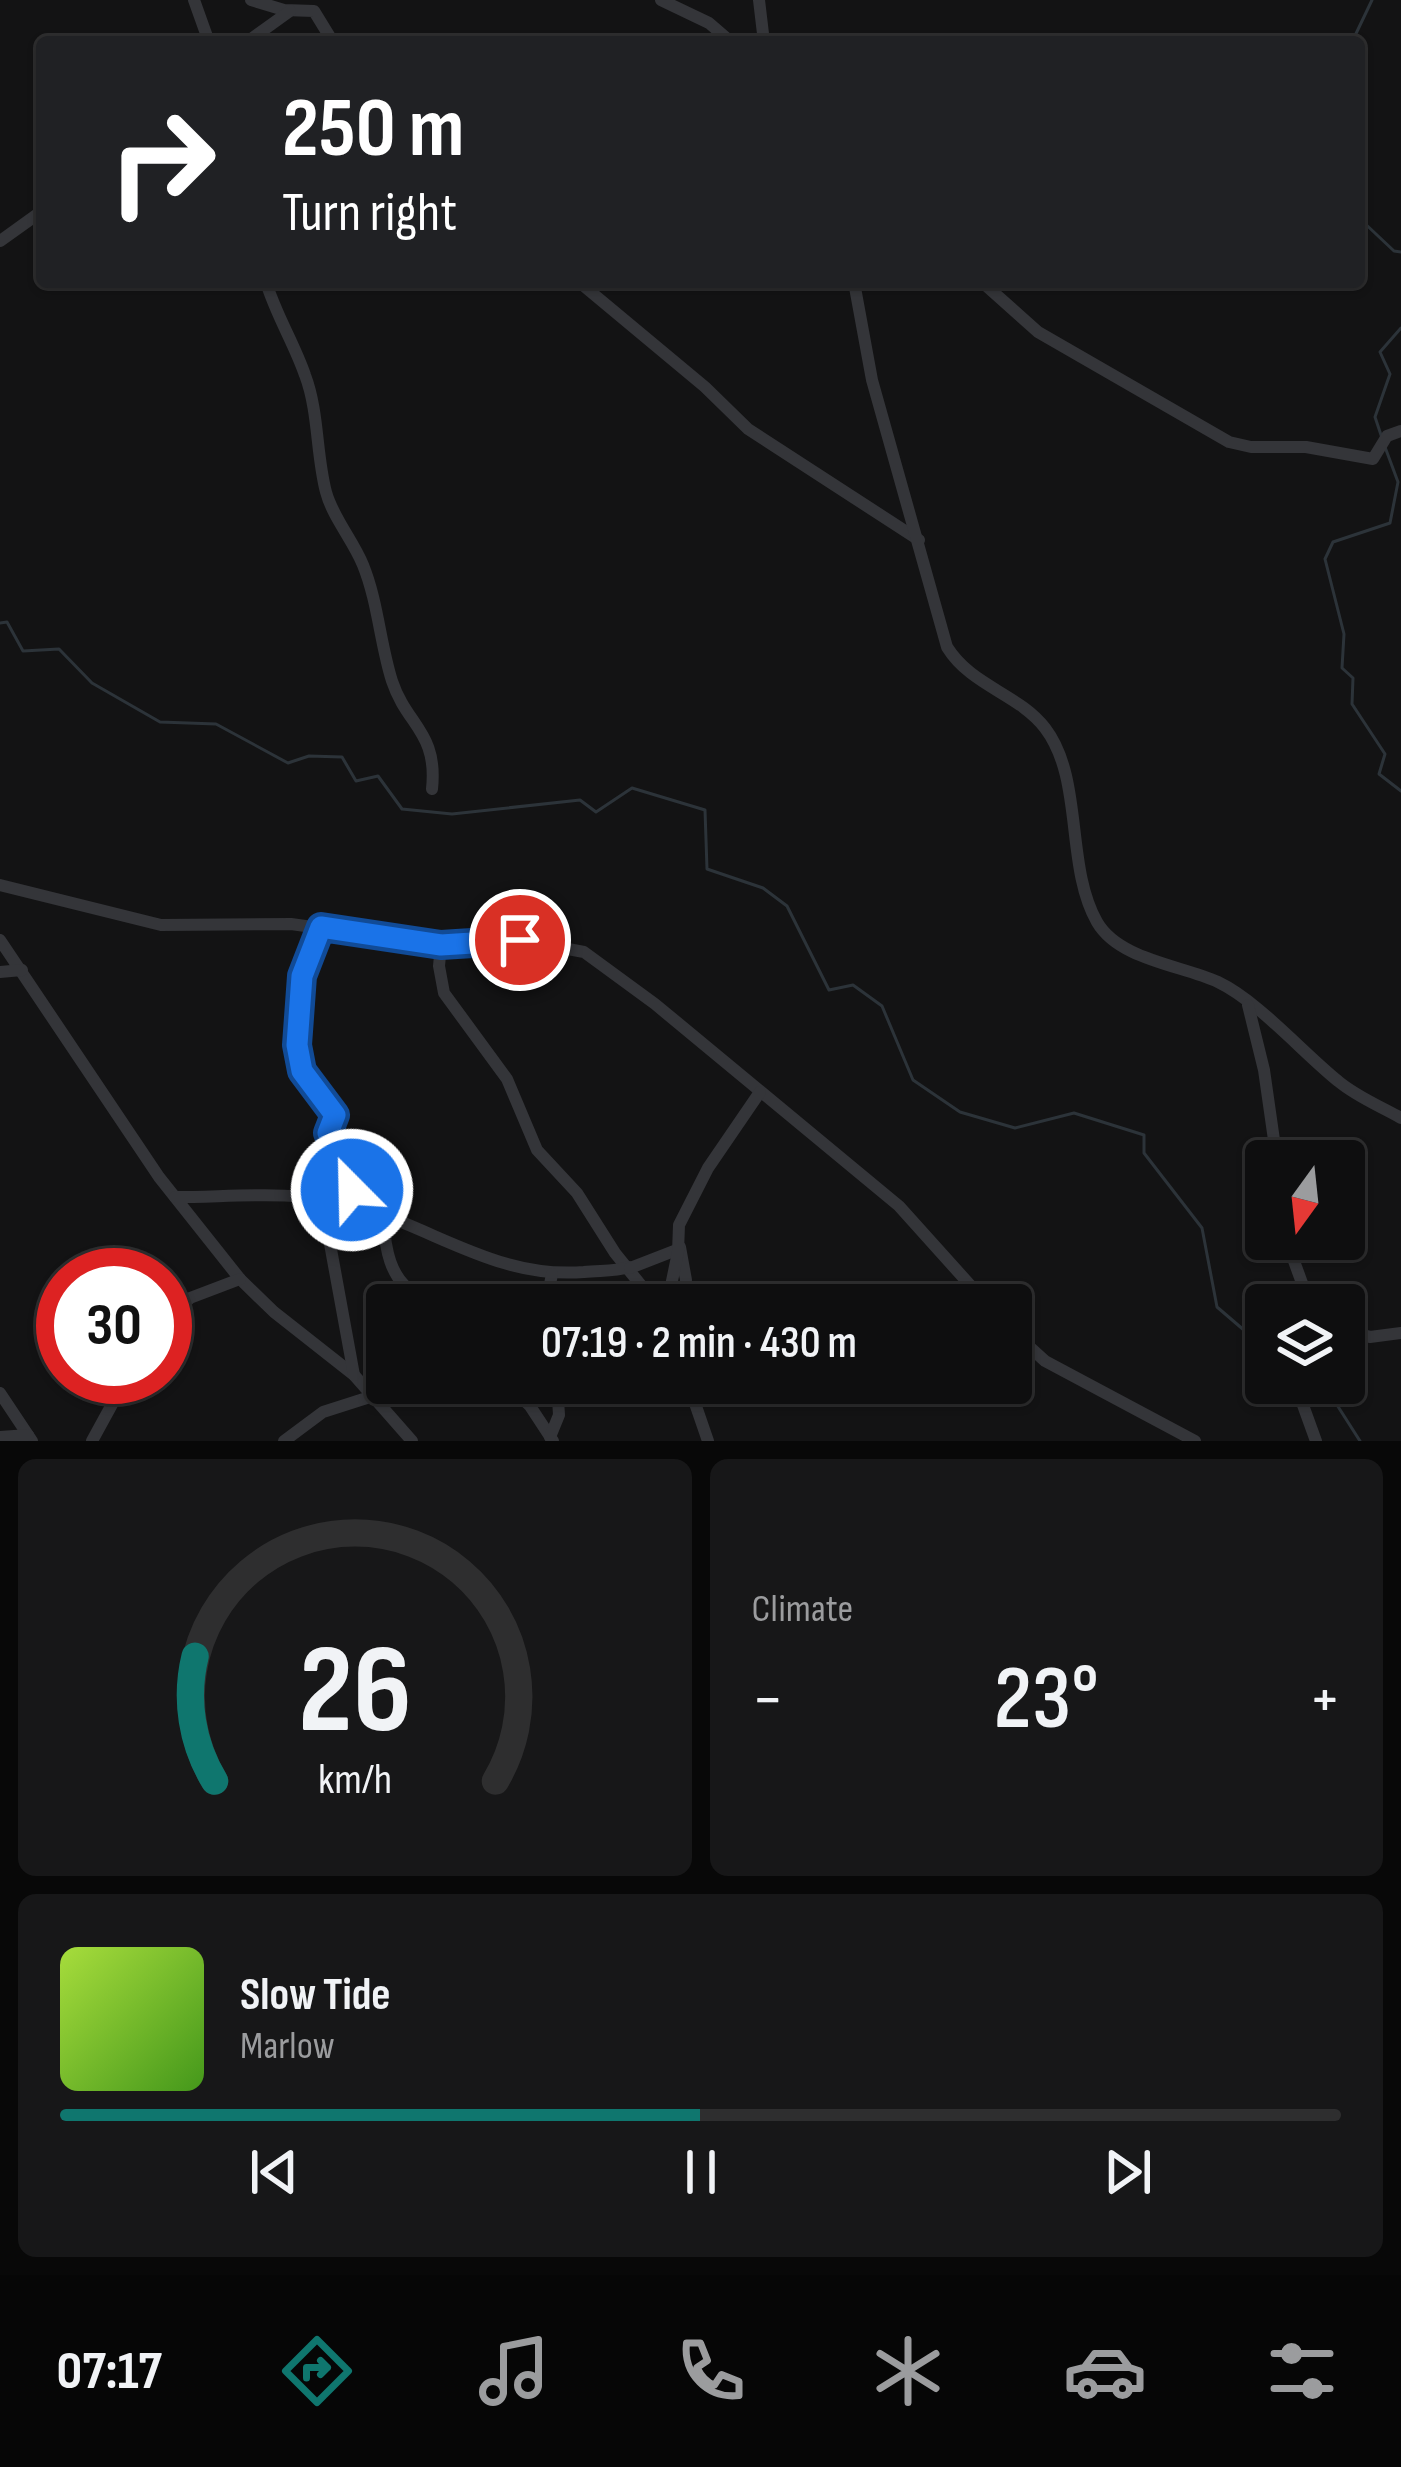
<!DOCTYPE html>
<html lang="en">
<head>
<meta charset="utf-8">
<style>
  :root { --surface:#0e0e0f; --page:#171718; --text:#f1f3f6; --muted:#9b9c9e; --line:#2e2e2f; --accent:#0f766e }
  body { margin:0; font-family:"Sofia Sans Condensed",sans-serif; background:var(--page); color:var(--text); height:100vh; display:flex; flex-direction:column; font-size:45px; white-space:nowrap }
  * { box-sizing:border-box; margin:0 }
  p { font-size:39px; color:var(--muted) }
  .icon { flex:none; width:66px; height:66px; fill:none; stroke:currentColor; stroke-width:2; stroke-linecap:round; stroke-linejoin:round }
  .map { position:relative; height:1441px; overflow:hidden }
  .details { display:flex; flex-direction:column; gap:18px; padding:18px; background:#080808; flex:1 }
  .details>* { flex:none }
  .top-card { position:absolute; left:36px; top:36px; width:1329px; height:252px; border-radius:12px; box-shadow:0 3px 9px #0004,0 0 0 3px var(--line); background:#202124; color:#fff; overflow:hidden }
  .needle { width:78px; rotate:195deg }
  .buttons { position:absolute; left:1245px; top:1140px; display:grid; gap:24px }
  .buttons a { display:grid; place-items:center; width:120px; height:120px; border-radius:12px; background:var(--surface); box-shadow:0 3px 9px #0004,0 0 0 3px var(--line); font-size:60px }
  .speed { position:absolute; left:36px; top:1248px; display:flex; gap:24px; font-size:60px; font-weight:700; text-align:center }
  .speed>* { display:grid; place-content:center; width:156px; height:156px; border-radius:50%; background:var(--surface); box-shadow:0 3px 9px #0004,0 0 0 3px var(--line); line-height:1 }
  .speed .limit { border:18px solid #d22; background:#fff; color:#111 }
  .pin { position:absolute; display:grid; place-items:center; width:102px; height:102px; color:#fff; margin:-51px; border:6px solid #fff; border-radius:50%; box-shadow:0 3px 12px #0007 }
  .me { position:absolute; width:132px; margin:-66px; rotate:337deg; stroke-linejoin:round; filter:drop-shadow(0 0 9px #0008) }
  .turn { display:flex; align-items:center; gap:42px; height:252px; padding:0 48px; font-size:54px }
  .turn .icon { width:156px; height:156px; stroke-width:2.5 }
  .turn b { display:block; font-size:84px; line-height:102px }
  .big { font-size:90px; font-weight:600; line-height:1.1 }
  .details .card { flex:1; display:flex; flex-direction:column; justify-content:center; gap:18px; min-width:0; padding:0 42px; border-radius:18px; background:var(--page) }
  .details .dial { align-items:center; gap:0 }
  .dial svg { height:312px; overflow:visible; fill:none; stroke:var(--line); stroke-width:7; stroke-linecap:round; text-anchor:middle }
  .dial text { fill:var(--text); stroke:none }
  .song { display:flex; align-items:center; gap:36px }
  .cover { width:144px; height:144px; border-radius:18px; background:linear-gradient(135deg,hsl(80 70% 55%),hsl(100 70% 35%)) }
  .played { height:12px; border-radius:6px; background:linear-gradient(90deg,var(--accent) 50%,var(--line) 50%) }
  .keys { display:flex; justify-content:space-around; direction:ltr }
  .heat { display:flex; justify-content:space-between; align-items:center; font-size:66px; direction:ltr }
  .details .tiles { flex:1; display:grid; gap:18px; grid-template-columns:1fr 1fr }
  .card:last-child { grid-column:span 2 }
  .trip { position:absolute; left:366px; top:1284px; width:666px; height:120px; border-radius:12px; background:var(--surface); box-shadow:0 3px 9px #0004,0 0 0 3px var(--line); font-weight:600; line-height:120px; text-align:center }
  .tab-bar { display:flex; height:192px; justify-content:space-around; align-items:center; background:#060606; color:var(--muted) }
  .tab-bar .icon { width:84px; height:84px }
  .tab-bar .selected { color:var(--accent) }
  .tab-bar b { font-size:54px; color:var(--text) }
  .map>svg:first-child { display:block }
</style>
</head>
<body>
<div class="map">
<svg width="1401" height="1441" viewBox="0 0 1401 1441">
  <rect width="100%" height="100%" fill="#131314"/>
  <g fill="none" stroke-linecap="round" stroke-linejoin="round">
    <g stroke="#2c3339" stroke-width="3">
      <path d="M1352,42L1372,0"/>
      <path d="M1359,218L1394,251L1401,252"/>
      <path d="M1382,438L1375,417L1390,374L1380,352L1401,328"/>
      <path d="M1385,447L1398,482L1390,523L1333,542L1325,559L1344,634L1342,668L1353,678L1352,704L1385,754L1379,774L1401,791"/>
      <path d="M0,623L7,622L23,651L59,649L92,683L160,722L216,724L288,763L309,756L342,757L356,781L378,776L402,809L452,814L580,800L596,812L632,788L705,810L707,869L763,888L787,906L829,990L853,985L882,1006L913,1080L960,1112L1015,1128L1074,1113L1144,1135V1153L1202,1228L1217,1307L1266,1349"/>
      <path d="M1323,1383L1360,1441"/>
    </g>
    <g stroke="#343539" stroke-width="12">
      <path d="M194,0L209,42"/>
      <path d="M251,0L284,10L314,11L333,42"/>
      <path d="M661,0L709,23L731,42"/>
      <path d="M759,0L764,42"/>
      <path d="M247,42L290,11"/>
      <path d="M0,241L42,211"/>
      <path d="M266,282C276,315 294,343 305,375C319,412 316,454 326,492C333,518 353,540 363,565C378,602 380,643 392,681C407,726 438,732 432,789"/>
      <path d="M579,282L705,387L748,429L919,540"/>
      <path d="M854,282L872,380L947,647C971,686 1019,694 1045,728C1084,779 1065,866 1097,922C1119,960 1181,965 1218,982C1258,1001 1303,1053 1338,1081C1357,1097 1380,1106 1401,1118"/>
      <path d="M982,282L1038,332L1229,442L1251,447H1306L1373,459L1387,436L1401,431"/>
      <path d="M0,885L161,925L291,924L441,945L520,940L584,952L655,1004L899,1206L988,1305"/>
      <path d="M321,927L302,977L297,1045L302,1071L335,1115L328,1133L359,1207"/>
      <path d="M0,940L159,1177L240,1279L274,1312L354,1375L412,1441"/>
      <path d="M441,945L439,966L444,993L507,1079L537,1150L577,1193L615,1253L657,1305"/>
      <path d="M0,972L22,970"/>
      <path d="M1248,1005L1264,1070L1277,1161"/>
      <path d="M175,1197C232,1197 294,1190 349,1204C433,1226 494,1279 584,1272C600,1270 613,1272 629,1267"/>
      <path d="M322,1200L354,1375"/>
      <path d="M383,1218C385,1246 389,1281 418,1295C427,1299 436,1300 445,1305"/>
      <path d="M1286,1239L1310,1305"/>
      <path d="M680,1247L686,1280L682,1305"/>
      <path d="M630,1268L679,1249"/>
      <path d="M546,1305L552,1274"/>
      <path d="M667,1305L678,1252L679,1225L708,1168L760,1092"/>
      <path d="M165,1321L190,1298L240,1279"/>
      <path d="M1344,1329L1370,1337L1401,1333"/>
      <path d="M1011,1330L1045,1361L1195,1441"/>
      <path d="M506,1383L530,1406L553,1441"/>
      <path d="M688,1383L708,1441"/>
      <path d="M1295,1383L1316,1441"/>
      <path d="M0,1393L32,1441"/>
      <path d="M377,1401L426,1398L479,1383"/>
      <path d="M0,1437L28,1435"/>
      <path d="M550,1437L559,1415L557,1383"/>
      <path d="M92,1441L127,1377"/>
      <path d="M284,1441L323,1412L373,1396"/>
    </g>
  </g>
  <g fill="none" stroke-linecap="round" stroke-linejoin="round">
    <defs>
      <path id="route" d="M352,1190L328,1133L335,1115L302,1071L297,1045L302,976L321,927L441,945L520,940"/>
    </defs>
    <use href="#route" stroke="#114b97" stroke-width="30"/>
    <use href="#route" stroke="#1a73e8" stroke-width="21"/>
  </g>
</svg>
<div class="buttons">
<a><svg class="needle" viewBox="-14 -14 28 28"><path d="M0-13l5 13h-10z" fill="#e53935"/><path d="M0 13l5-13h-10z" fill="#9b9c9e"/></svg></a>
<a><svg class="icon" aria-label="layers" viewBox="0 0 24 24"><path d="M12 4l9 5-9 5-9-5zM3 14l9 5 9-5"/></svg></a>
</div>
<div class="speed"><div class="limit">30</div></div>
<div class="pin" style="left:520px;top:940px;background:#d93025"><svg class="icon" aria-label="arrive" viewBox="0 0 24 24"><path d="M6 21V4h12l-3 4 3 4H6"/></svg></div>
<svg class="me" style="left:352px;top:1190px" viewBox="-20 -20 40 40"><circle r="17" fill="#1a73e8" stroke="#fff" stroke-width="3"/><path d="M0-11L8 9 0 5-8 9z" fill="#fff"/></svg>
<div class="trip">07:19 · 2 min · 430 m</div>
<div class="top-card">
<div class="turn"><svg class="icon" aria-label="right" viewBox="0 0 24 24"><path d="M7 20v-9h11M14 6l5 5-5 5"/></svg><div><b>250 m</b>Turn right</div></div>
</div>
</div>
<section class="details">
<div class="tiles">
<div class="card dial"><svg viewBox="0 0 100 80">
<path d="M14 69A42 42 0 1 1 86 69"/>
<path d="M14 69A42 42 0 0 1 9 37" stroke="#0f766e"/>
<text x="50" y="56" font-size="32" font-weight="700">26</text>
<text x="50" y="72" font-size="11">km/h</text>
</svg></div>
<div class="card"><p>Climate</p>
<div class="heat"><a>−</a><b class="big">23°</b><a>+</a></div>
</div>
<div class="card">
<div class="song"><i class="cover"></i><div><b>Slow Tide</b><p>Marlow</p></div></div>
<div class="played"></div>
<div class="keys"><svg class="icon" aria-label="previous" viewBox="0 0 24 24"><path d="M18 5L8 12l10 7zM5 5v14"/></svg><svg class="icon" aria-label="pause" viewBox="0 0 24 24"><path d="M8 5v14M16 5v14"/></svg><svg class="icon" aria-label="next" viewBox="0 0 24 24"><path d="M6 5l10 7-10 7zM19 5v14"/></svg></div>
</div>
</div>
</section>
<nav class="tab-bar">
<b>07:17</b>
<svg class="icon selected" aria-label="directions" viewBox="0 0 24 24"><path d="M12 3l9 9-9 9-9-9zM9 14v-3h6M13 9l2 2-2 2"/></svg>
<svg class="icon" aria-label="music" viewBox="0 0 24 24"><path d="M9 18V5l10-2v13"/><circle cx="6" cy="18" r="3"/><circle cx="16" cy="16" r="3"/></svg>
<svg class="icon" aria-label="phone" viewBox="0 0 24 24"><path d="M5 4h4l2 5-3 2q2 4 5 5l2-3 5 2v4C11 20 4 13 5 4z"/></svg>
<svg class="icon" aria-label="climate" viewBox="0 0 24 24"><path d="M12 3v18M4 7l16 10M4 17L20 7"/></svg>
<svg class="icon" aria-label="car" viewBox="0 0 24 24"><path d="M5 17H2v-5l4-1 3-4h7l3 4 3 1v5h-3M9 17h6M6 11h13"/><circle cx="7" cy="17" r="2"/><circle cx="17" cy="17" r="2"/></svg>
<svg class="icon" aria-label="filters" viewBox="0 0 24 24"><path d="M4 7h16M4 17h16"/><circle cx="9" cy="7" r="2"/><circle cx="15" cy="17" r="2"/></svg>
</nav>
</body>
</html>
